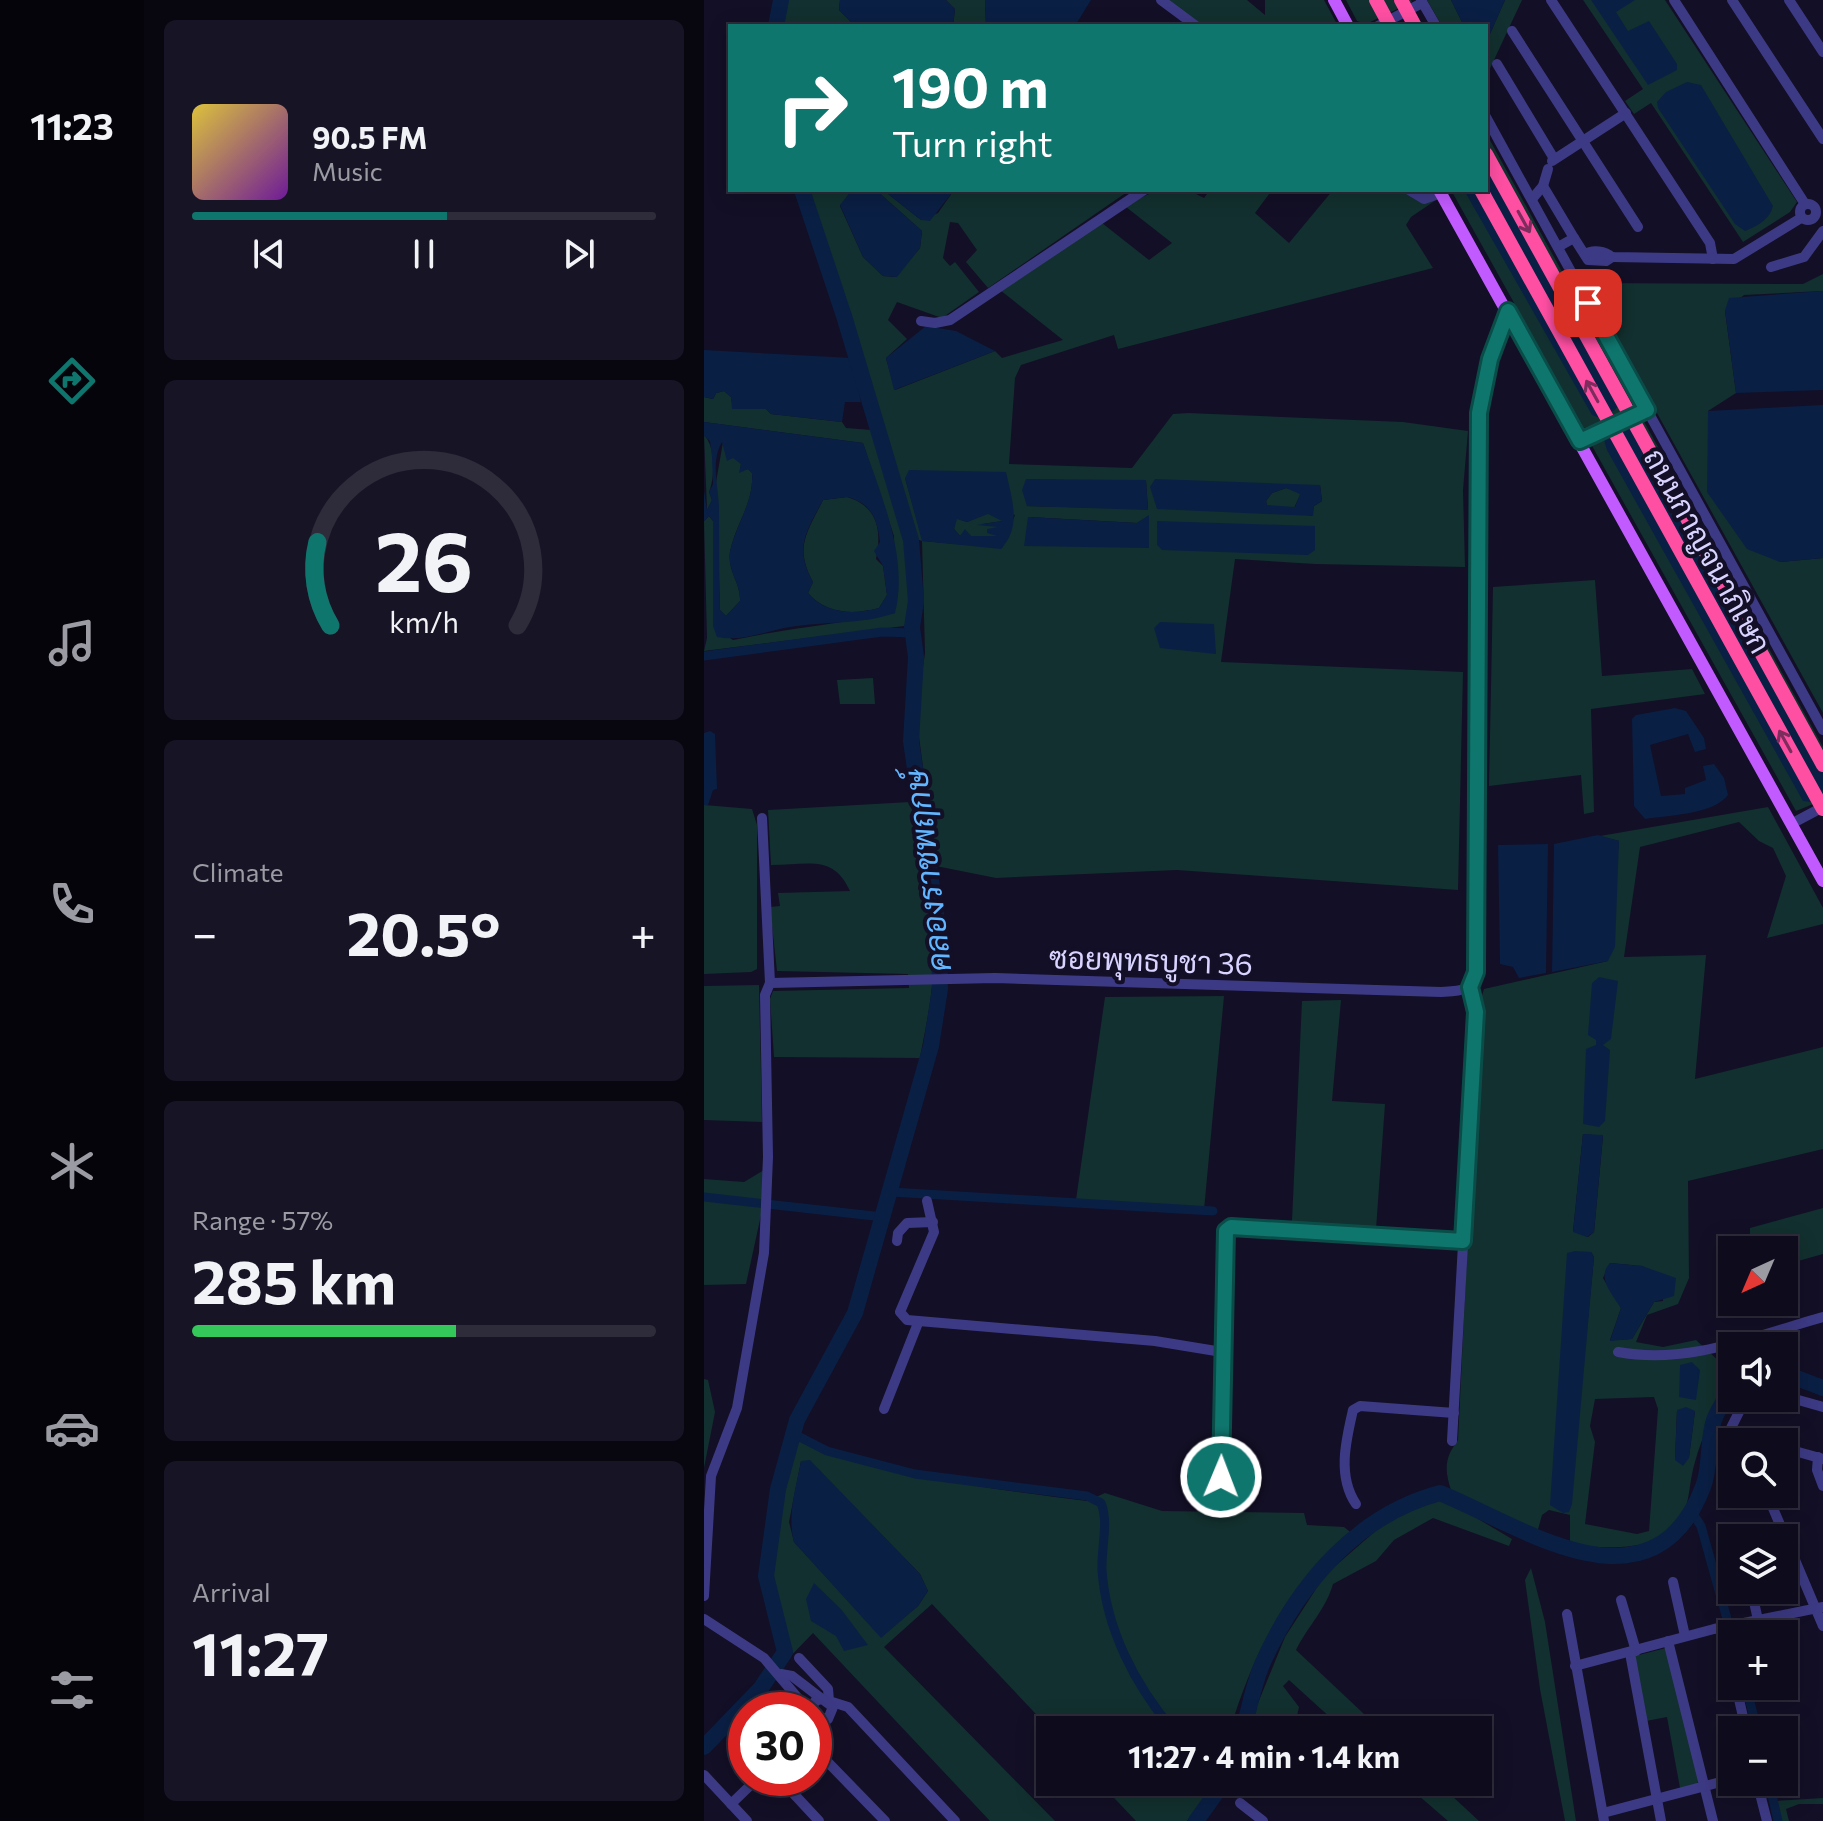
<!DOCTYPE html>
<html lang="en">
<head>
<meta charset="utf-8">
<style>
  :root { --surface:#0e0b1c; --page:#171425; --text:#f1f3f6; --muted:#9b9ba3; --line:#2e2b3b; --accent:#0f766e }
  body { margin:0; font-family:Commissioner,Sarabun,sans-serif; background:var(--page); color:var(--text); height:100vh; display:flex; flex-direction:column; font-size:30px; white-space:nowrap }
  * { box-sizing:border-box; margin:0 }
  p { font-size:26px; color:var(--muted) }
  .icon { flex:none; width:44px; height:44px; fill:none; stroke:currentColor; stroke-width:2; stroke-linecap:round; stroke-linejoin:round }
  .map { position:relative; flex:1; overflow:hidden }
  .panel { display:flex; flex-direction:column; gap:20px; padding:20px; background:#08060f; width:560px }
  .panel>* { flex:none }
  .guide { position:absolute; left:24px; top:24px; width:760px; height:168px; border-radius:0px; box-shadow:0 4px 20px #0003,0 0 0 2px var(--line); background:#0f766e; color:#fff; overflow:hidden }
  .needle { width:52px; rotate:224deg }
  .fabs { position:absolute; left:1014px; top:1236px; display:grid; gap:16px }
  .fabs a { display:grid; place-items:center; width:80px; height:80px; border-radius:0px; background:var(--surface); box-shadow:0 4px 20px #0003,0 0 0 2px var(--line); font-size:40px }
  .speed { position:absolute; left:24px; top:1692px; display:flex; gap:16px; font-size:40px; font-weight:700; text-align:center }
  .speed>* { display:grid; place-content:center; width:104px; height:104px; border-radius:50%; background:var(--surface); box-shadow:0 4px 20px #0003,0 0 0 2px var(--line); line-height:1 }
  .speed .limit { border:12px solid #d22; background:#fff; color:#111 }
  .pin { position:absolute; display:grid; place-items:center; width:68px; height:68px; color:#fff; margin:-34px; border-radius:16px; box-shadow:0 4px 12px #0006 }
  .me { position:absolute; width:88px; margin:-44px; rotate:1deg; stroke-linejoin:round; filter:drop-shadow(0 0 6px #0008) }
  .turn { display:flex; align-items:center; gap:28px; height:168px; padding:0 32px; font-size:36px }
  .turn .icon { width:104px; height:104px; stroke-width:2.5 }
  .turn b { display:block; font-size:56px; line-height:68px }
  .big { font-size:60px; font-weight:700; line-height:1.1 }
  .panel .widget { flex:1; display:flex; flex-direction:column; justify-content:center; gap:12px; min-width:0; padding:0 28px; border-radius:12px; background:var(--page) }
  .panel .dial { align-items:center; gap:0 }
  .dial svg { height:208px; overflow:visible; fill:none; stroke:var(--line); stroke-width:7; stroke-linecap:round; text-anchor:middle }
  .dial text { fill:var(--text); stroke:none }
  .song { display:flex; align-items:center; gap:24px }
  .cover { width:96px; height:96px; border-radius:12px; background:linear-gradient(135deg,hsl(50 70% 55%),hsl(280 70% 35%)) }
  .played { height:8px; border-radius:4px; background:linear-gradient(90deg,var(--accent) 55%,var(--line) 55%) }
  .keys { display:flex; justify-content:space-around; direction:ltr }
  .heat { display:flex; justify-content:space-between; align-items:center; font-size:44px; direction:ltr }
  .charge { height:12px; border-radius:6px; background:linear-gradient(90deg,#34c759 57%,var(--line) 0) }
  .trip { position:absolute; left:332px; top:1716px; width:456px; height:80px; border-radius:0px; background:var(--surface); box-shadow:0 4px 20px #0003,0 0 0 2px var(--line); font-weight:700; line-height:80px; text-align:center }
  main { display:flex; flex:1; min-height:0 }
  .menu { display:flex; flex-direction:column; width:144px; justify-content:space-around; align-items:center; background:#06040b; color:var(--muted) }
  .menu .icon { width:56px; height:56px }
  .menu .on { color:var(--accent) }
  .menu b { font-size:36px; color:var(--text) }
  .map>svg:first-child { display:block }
</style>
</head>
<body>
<main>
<nav class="menu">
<b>11:23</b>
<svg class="icon on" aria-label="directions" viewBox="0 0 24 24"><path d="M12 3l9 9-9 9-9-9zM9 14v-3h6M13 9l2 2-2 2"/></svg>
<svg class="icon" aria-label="music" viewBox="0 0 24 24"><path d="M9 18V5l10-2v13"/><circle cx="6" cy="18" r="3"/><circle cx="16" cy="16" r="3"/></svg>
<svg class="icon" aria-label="phone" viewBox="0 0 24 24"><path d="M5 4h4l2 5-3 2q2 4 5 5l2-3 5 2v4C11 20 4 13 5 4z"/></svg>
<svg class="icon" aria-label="climate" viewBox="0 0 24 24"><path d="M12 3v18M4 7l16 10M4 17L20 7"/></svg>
<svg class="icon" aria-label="car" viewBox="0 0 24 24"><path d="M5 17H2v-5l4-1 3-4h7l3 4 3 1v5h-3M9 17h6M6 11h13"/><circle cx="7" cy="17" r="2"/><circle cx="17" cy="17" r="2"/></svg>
<svg class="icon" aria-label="filters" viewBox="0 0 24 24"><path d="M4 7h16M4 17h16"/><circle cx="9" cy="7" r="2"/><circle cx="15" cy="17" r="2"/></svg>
</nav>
<section class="panel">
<div class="widget">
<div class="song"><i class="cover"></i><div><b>90.5 FM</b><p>Music</p></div></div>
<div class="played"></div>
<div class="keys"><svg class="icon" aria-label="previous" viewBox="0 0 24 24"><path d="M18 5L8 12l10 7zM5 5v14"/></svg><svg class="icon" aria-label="pause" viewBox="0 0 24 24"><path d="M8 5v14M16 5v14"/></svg><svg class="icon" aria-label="next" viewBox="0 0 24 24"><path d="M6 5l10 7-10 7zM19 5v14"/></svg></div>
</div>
<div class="widget dial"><svg viewBox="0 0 100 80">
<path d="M14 69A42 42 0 1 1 86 69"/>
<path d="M14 69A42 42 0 0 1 9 37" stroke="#0f766e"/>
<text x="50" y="56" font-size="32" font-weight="700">26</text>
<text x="50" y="72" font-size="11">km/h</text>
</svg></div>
<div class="widget"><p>Climate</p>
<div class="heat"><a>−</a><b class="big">20.5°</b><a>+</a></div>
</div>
<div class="widget"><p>Range · 57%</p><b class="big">285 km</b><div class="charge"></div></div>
<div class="widget"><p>Arrival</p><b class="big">11:27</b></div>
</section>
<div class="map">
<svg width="1119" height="1821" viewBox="0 0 1119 1821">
  <rect width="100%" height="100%" fill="#130f26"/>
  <g fill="#12302f" fill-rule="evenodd">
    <path d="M84,0H136L135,10L151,26H79Z"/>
    <path d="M242,0H281L282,26H249L251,9Z"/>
    <path d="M458,0H543L561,15V0H620L634,26H494Z"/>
    <path d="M642,0H707L708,2L662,24L653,21Z"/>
    <path d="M723,0H747L760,26H738Z"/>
    <path d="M801,0H818L782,77V43Z"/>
    <path d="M879,0H961L1093,202L1086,212L1039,242L947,103L930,114L921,101L939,89Z"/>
    <path d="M782,133L930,403L915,415L880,428L747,190H782Z"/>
    <path d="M102,190H148L136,206L159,257L179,276L192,277L216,248L218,231L172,190H179L217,220L234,213L250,190H426L284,288L262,262L273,250L254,223L246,222L239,258L246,266L251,262L275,292L238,318L193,302L184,320L203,339L182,358L191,390L291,351L298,358L359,340L296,290L398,223L445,260L468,243L422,207C446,190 472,181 500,198L506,190H568L551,213L585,243L629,190H701L732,200L707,217L702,225L729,268L414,349L410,335L317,365L311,378L305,464L428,468L469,414L484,413L699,422L764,431L759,490L761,567L611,564L531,559L517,662L759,672L754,890L473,870L292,878L232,866L212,714L221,653L218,541L210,538L154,338ZM201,478L311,515L298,548L219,541ZM322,479L442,482L444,509L323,506ZM616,485L618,501L610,506L608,516L446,487ZM444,516L445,548L325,517L433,523Z"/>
    <path d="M1119,274V291L1040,295L1021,311L1032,393L1004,411L1076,562L1119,558V713L881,283L1099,284Z"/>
    <path d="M20,391L27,397L29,409H62L67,414L138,422L142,428L168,430C182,461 223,602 200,626L0,651L3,638L0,521L5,516L9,521V626L29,640C83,628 137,624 191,613L190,536L159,443L0,422V397L9,399L12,393Z"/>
    <path d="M937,416L1119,747V800L1092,811L887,444L896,436Z"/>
    <path d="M0,435C12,447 11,478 5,492L8,500L3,510Z"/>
    <path d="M19,442L37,464L36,471L44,469L48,473C50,504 32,522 26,552C23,571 37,583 36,601L22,616L16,610L12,482Z"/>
    <path d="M582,488L597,493L590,508L563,506L562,501L568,493Z"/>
    <path d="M143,497C174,506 178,531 172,559L179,566L183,595L175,608C149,615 122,614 104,593L109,582C90,547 103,533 119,500Z"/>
    <path d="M284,513L299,521L278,524L299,527L289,532L295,536H267L261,533L256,536L250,529L252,518L263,522Z"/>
    <path d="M891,580L898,676L988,669L1001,694L887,709L890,812L880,814L877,775L785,786L789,587Z"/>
    <path d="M169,678L171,704H136L133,680Z"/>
    <path d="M206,802C222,861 231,925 228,985C226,1010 220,1035 216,1058L70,1057L66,999L69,991L205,988L204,974L73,971L66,907L76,906L74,893L146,891C129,854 105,865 67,865L64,810Z"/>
    <path d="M0,805L48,809L53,825V969L47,972L0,974Z"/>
    <path d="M1064,807L1119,908V924L1063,938L1082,876L1069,848L1055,841L1035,822L936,847L920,957L1002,955L991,1079L1119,1047V1149L984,1181L985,1278L974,1304L943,1315L932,1342L959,1347L992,1340L1016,1362L1024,1382C1013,1408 998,1435 991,1462C986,1478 986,1495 981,1511C967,1554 900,1549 866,1544V1515L845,1510L838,1515L833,1533L747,1490C740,1469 741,1457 754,1440L775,1005L780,989L904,961L915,841L896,836ZM879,1134L899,1136L890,1232L884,1237L869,1231ZM887,1252L890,1257L865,1512ZM906,1263L938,1266L959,1276V1301L950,1302L928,1339L906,1340L917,1308L899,1278ZM950,1397L954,1409L945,1531L933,1534L881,1524L891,1442L886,1426L891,1399ZM973,1411H991L985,1457L971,1460Z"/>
    <path d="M55,985L58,1122L0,1120V986Z"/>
    <path d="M520,996L500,1210L372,1200L401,997Z"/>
    <path d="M637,1000L628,1101L681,1104L672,1229L588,1221L598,1001Z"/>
    <path d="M60,1170L61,1201L0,1194V1179L40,1182Z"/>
    <path d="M0,1200L59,1206L42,1284L0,1285Z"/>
    <path d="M1119,1208V1254L1080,1265V1250H1046V1228Z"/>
    <path d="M0,1379L4,1380L11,1412L0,1468Z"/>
    <path d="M90,1438C188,1477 280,1488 383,1501L401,1493L458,1511L600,1513L603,1525L640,1527L650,1535C586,1573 546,1662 526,1730H347L228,1604L180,1647L351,1821H286L109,1633L79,1664L74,1652L69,1564ZM97,1461H106L216,1574L224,1591L214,1606L177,1637L90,1542L85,1522Z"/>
    <path d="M728,1499L747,1503L808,1539L805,1546L729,1518L690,1540L672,1561L629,1584C622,1609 604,1626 592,1650L677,1730H640L585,1680L579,1686L595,1707L590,1730H543L581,1637L621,1575L691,1514Z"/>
    <path d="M827,1568L841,1622L872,1821H861L836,1689L821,1580Z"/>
    <path d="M962,1648L995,1780L993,1784L976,1788L963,1717L942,1721L931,1656Z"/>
    <path d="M395,1782H512L483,1821H432Z"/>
    <path d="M699,1782H733L775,1821H744Z"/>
    <path d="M1119,1798V1804H1095L1082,1809L1085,1821H1074L1071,1801Z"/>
  </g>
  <g fill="#0a1f44" fill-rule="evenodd">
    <path d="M136,0H242L251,9L249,26H151L135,10Z"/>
    <path d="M281,0H387L371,26H282Z"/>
    <path d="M747,0H801L782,43V26H760Z"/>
    <path d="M887,0H931L912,12L924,31L945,21L973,64V70L944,85Z"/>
    <path d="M983,82L997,85L1069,206C1066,219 1054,226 1041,231L1031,224L954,108L953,102L962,92Z"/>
    <path d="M782,141L922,395L911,410L896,418L888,415L760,190H782Z"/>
    <path d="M148,190H172L218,231L216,248L193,277L179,276L159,257L136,205Z"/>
    <path d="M179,190H250L226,221L217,220Z"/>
    <path d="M1119,291V390L1032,393L1021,310L1025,298Z"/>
    <path d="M222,326L252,331L291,351L190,390L182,358Z"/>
    <path d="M0,350L148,358L157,402H141L138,422L67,414L62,409H28L27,397L20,391L12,393L9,399L0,397Z"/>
    <path d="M1119,405V558L1076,562L1043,549L1003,492L1004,411Z"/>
    <path d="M0,422L159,443C177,495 205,558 191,613C157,625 121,621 86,627C61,631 39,642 13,637L9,626V521L5,516L0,521V491L3,510L8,500L5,492L9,484L8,457L6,441L0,436ZM18,442L23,461L29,458L37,464L35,473L44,469L48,473C50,503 32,523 26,552C23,571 37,583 36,601L22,616L16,610C15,576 15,543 15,510C15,488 6,462 18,442ZM143,497C167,503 173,518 176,542L170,551L179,566L183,595L175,608C150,615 121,614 104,593L109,582C90,548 102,532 119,500Z"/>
    <path d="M935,423L1119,755V796L1107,802L1099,801L903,450L900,440Z"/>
    <path d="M205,470L302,472C308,500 318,526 297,549L218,541L201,478ZM284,514L298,521L273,525L294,527L283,529V533L293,536H267L261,529L256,536L250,529L253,519L263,522Z"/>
    <path d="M322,479L442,480L444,510L323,506L318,490Z"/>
    <path d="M451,479L616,485L618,501L610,506L609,516L453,509L446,487ZM582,488L596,494L591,507L563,505L562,501L568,493Z"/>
    <path d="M445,515V548L320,546L324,517L433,523Z"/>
    <path d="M453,521L611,526V550L604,555L458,550L453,545Z"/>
    <path d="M456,622L510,624L512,654L456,648L450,628Z"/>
    <path d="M971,708L982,711L1000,738L1002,749L991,752L984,734L946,745L957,796L981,794V788L1002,780L999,766L1010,764L1020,778L1024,795C1009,815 964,815 941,819L930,806L928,719L932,715Z"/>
    <path d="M6,731L11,734L13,789L9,790L4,805H0V733Z"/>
    <path d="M894,835L915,841L911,947L904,961L848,972L850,844Z"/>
    <path d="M844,844L842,973L815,978L809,967L796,964L794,845Z"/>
    <path d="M895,977L914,981L907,1039L899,1045L906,1050L901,1121L895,1127L879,1124L882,1049L892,1045V1040L884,1035L888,983Z"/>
    <path d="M879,1134L899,1135L890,1232L883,1237L869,1232Z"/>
    <path d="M871,1251L887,1252L890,1257L868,1504L865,1512L859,1513L846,1505L863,1253Z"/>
    <path d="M906,1263L938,1266L972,1278L970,1296L950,1302L928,1339L906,1341L917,1308C908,1294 892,1277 906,1263Z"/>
    <path d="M988,1362L996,1370L992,1400L975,1397L976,1365Z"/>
    <path d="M982,1407L991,1411L985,1458L979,1466L971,1460L973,1410Z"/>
    <path d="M106,1460L216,1574L224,1591L214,1606L177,1638L90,1542C83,1514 92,1489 97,1461Z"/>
    <path d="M110,1583L137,1609L164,1645L140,1651L132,1636L107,1621L102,1599Z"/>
  </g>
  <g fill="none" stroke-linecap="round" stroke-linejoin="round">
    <g stroke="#0a1f44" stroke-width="9">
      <path d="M0,656L178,632L208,633"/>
      <path d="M187,1192L509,1211"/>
      <path d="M0,1197L179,1217"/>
      <path d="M88,1433L123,1451L211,1474L383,1496L397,1503C405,1522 397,1548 398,1570C402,1629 431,1685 469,1730"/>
      <path d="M987,1511L997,1526L1023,1619"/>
      <path d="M1027,1632L1028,1636"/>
      <path d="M1042,1686L1053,1730"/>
      <path d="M1065,1782L1074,1821"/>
    </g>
    <g stroke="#0a1f44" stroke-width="16">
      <path d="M72,26L77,0"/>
      <path d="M1080,1373L1119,1388"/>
      <path d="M539,1730C546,1707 550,1681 560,1660C595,1584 653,1515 736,1493C819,1527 948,1619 999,1487C1007,1466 1003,1441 1010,1420C1014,1409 1022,1398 1028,1388"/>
      <path d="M0,1747L57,1688L81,1652L62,1576L74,1489L93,1420L151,1313L227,1046L236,989L235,935L207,741L212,657L208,627L212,601L207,540L140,316L98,190"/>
      <path d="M492,1821L520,1782"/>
    </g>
    <g stroke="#3d3a85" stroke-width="10">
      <path d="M457,0L492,26"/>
      <path d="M717,0L732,26"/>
      <path d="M847,0L1006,243L1009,259"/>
      <path d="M970,0L1101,204"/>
      <path d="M1028,0L1119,139"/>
      <path d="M1085,0L1119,52"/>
      <path d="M674,26L718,3"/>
      <path d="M808,31L934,227"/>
      <path d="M793,64L849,157"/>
      <path d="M782,117L1119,730"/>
      <path d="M848,161L922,113"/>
      <path d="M839,186L870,238"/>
      <path d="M705,190L720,199L737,193"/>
      <path d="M828,199L839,186L844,169"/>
      <circle cx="1104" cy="212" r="8"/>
      <path d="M854,247L870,238L884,260L902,261L908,257"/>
      <path d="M881,254C889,249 901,251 908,257L1030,259L1097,218"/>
      <path d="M1067,267L1100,257L1119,231"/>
      <path d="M217,321L231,323L246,320L440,190"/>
      <path d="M876,441L943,410"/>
      <path d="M58,818L66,983"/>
      <path d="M1087,824L1119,807"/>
      <path d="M223,1201L230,1232L196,1312L203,1320L451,1341L518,1352"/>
      <path d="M193,1241L194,1233L203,1223L229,1222"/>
      <path d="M914,1352C985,1365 1050,1336 1119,1317"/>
      <path d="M1080,1396L1119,1407"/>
      <path d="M1042,1398L1027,1428L1035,1435L1061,1442"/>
      <path d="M180,1409L214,1323"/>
      <path d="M748,1441L772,1012L766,987"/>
      <path d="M1080,1448L1119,1459"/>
      <path d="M1114,1457L1113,1470L1119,1486"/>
      <path d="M517,1477L522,1231L527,1227L759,1241"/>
      <path d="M1063,1494L1119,1626"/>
      <path d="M652,1504C633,1476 642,1440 649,1410L656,1406L750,1413"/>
      <path d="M969,1582L981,1636"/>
      <path d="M1048,1593L1054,1620"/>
      <path d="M0,1596L7,1476L33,1408L60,1253L64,1157L61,995L66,983L291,978L737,992C755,991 768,992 772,972L775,413L786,359L804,311"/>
      <path d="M917,1600L932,1651"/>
      <path d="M863,1614L900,1821"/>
      <path d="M0,1619L60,1658L104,1710"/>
      <path d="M1019,1639L1028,1673"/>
      <path d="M964,1641L1009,1821"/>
      <path d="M926,1653L957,1821"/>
      <path d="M95,1658L124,1689L125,1701L144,1707L251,1821"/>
      <path d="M871,1666L1010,1629L1119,1607"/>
      <path d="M77,1674L88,1676L118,1699"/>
      <path d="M1032,1686L1042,1730"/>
      <path d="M108,1710L111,1701L118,1699L129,1707L124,1719L110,1717"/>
      <path d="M40,1738L42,1741"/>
      <path d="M110,1748L181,1821"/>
      <path d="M0,1775L43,1821"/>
      <path d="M75,1778L115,1821"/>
      <path d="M1053,1782L1063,1821"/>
      <path d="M536,1803L559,1821"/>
      <path d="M27,1804L54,1778"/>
      <path d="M899,1813L1028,1779"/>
    </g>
    <g stroke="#c25bff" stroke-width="12">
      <path d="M630,0L644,26"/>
      <path d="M735,190L1119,881"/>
    </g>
    <g stroke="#ff4fa3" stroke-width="14">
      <path d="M672,0L686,26"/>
      <path d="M697,0L711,26"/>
      <path d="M782,154L1119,765"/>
      <path d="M777,190L1119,809"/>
    </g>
  </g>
  <defs><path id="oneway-shaft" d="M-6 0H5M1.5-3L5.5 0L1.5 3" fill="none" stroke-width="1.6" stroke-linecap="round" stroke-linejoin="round" transform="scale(2)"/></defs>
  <g stroke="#7d2c5e">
    <use href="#oneway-shaft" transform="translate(820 222) rotate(61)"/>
    <use href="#oneway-shaft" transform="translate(888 391) rotate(-119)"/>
    <use href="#oneway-shaft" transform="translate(1081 741) rotate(-119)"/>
  </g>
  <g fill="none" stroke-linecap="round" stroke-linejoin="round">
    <defs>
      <path id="route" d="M517,1477L522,1231L527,1227L759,1241L772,1012L766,987L772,972L775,413L786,359L804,311L876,441L943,410L884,303"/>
    </defs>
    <use href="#route" stroke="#0a4d48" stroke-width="20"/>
    <use href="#route" stroke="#0f766e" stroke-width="14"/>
  </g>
  <g text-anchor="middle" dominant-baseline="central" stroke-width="8" stroke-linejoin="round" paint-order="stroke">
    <g font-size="30" fill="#d9d4ff" stroke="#130f26">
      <text transform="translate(1005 550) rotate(61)">ถนนกาญจนาภิเษก</text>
      <text transform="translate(447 959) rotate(2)">ซอยพุทธบูชา 36</text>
    </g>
    <g font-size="32" font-style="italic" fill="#62b6ff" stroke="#130f26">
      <text transform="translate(222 871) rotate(-97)">คลองราชพฤกษ์</text>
    </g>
  </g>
</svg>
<div class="fabs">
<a><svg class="needle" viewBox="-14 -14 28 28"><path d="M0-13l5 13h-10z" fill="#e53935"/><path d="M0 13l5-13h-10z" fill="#9b9ba3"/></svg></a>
<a><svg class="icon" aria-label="sound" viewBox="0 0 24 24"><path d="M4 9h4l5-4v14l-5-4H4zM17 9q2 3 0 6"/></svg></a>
<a><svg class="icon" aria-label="search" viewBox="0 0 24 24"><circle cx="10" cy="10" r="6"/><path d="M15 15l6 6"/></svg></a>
<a><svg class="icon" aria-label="layers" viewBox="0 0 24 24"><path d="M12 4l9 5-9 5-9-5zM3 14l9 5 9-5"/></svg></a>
<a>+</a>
<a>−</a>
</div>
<div class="speed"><div class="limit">30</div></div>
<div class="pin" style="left:884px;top:303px;background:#d93025"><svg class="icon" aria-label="arrive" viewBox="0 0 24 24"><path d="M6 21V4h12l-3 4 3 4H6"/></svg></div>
<svg class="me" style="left:517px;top:1477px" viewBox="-20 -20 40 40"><circle r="17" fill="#0f766e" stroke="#fff" stroke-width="3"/><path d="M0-11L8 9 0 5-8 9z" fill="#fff"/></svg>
<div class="trip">11:27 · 4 min · 1.4 km</div>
<div class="guide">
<div class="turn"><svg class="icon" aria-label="right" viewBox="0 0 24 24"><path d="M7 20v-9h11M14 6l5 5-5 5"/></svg><div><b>190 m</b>Turn right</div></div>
</div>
</div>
</main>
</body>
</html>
